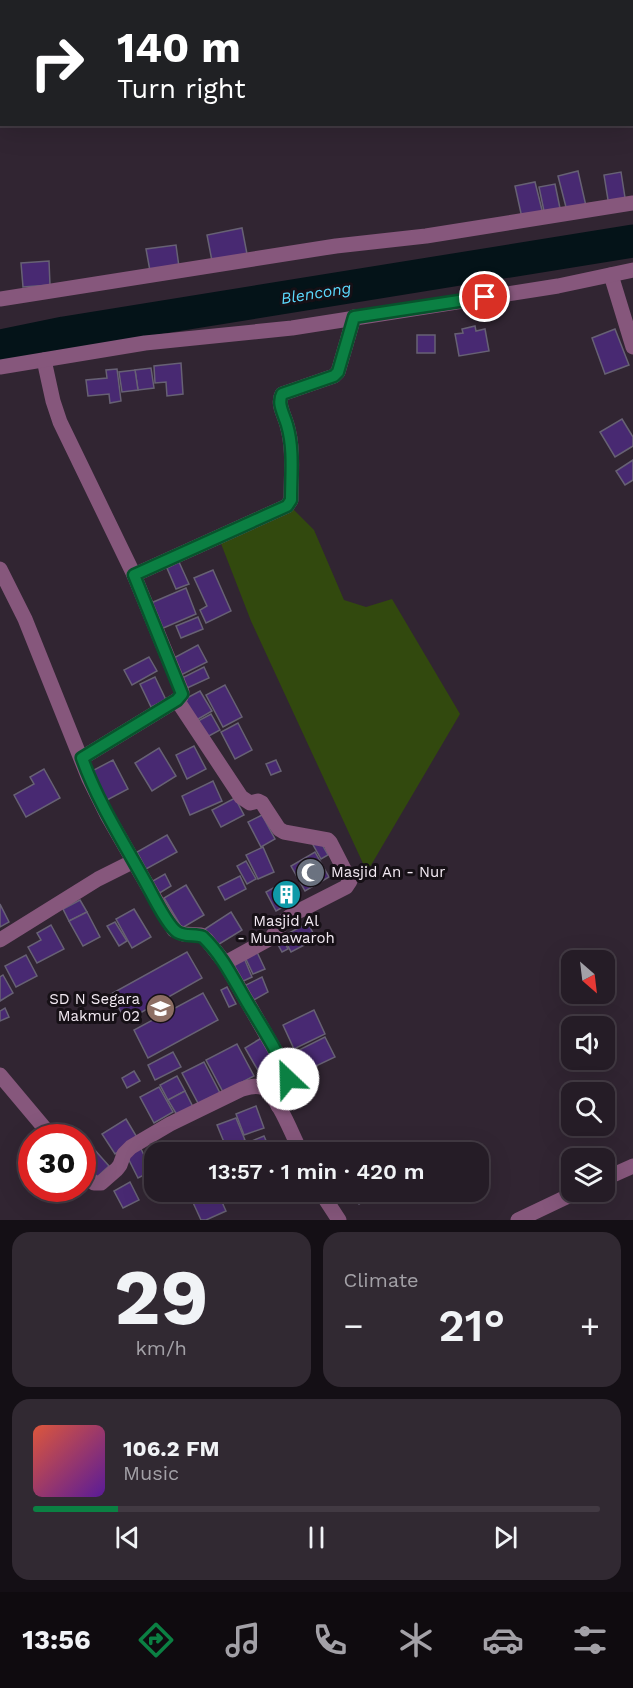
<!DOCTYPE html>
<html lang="en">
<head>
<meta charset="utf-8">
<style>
  :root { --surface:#251c26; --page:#312932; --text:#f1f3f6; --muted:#a3a1a7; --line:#423a43; --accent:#0b8043 }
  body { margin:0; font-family:"Work Sans",sans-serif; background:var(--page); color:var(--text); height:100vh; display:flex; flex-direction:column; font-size:22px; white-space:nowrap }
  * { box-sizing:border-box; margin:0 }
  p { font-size:20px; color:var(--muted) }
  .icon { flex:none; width:33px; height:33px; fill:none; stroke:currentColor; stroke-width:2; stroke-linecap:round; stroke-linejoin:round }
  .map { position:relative; height:1220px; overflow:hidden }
  .details { display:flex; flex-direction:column; gap:12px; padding:12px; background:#140f15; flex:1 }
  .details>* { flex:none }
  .guide { position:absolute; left:0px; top:0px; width:633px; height:126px; box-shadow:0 6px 24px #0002,0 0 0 2px var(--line); background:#202124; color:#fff; overflow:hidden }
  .needle { width:39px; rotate:152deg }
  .fabs { position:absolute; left:561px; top:950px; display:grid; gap:12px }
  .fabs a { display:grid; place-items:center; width:54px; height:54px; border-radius:12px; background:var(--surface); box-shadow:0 6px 24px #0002,0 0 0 2px var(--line); font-size:30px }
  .speed { position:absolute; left:18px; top:1124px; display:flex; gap:12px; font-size:30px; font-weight:700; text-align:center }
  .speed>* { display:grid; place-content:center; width:78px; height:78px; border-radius:50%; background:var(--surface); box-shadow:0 6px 24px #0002,0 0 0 2px var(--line); line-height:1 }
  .speed .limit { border:9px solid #d22; background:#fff; color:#111 }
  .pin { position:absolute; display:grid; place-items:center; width:51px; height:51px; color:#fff; margin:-26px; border:3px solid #fff; border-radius:50%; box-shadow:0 2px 6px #0007 }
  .me { position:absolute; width:66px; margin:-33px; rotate:336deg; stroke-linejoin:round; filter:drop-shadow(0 0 4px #0008) }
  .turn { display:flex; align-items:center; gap:21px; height:126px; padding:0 18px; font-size:27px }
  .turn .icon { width:78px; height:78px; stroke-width:2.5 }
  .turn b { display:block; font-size:42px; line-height:51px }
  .big { font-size:45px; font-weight:600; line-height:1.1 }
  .details .card { flex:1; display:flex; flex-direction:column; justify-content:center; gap:9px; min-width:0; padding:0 21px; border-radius:18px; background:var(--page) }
  .details .dial { align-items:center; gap:0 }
  .dial b { font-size:78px; line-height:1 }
  .song { display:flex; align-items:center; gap:18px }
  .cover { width:72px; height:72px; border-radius:9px; background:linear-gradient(135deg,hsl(10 70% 55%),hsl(270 70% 35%)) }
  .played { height:6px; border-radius:3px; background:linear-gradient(90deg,var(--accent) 15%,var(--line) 15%) }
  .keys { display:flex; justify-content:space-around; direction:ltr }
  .heat { display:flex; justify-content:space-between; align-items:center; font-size:33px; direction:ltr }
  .details .tiles { flex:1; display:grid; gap:12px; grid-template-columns:1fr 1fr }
  .card:last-child { grid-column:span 2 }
  .trip { position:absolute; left:144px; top:1142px; width:345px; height:60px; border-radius:18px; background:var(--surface); box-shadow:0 6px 24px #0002,0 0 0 2px var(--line); font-weight:600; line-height:60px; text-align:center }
  .tab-bar { display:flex; height:96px; justify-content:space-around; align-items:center; background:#0f0b0f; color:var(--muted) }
  .tab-bar .icon { width:42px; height:42px }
  .tab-bar .active { color:var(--accent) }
  .tab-bar b { font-size:27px; color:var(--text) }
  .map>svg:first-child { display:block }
</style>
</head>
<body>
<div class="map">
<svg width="633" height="1220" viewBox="0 0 633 1220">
  <rect width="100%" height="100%" fill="#312532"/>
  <path fill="#32490e" d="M293,509L314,530L344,600L366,607L392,599L460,714L367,872L251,621L220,541Z"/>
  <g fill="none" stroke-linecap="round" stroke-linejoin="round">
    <path stroke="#041318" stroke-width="33" d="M0,346L64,333L633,241"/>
  </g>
  <g fill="#482972" stroke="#676174" stroke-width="1.5">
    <path d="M578,171L586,206L567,211L558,176Z"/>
    <path d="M621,172L626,204L609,206L604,175Z"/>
    <path d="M535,182L543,214L522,218L515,186Z"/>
    <path d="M555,184L561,213L545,216L539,187Z"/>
    <path d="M242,228L247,254L212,261L207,235Z"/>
    <path d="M176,245L179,267L150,271L146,249Z"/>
    <path d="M49,261L50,285L23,287L21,263Z"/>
    <path d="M475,326L476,331L485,329L489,351L459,356L455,334L463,333L462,329Z"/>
    <path d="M615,329L629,365L605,374L592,338Z"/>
    <rect x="417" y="335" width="18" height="18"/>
    <path d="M181,363L183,394L167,396L166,382L155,383L154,366Z"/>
    <path d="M151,368L154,388L138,390L135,370Z"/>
    <path d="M117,369L121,401L110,403L109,394L88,396L86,380L107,378L106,370Z"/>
    <path d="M135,370L138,390L122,392L119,372Z"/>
    <path d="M622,419L633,437V446L615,457L600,432Z"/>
    <path d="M633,460V480L625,485L616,471Z"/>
    <path d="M179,562L189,584L176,589L167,568Z"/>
    <path d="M213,570L231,611L206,623L200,610L207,606L194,578Z"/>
    <path d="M186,588L196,614L161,629L151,603Z"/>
    <path d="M198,617L203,629L181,638L176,626Z"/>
    <path d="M198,645L207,662L179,676L170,660Z"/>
    <path d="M149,657L157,671L132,685L124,670Z"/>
    <path d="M204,667L209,678L185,689L180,679Z"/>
    <path d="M155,677L166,700L151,707L140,684Z"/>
    <path d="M225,685L242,717L223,727L206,695Z"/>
    <path d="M200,691L212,711L193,722L181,701Z"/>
    <path d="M211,714L220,730L207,737L198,721Z"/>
    <path d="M238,723L252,750L235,759L221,732Z"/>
    <path d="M194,746L206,769L187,779L176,755Z"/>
    <path d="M159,748L176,776L152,791L135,763Z"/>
    <path d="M113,760L128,789L107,800L92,771Z"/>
    <path d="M276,760L281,771L271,775L266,764Z"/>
    <path d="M44,769L60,798L26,817L14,795L34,784L30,777Z"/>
    <path d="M213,781L222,801L190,815L182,796Z"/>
    <path d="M235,798L244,815L221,827L212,810Z"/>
    <path d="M262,815L275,839L261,847L248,822Z"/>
    <path d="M167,835L177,852L146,869L137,852Z"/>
    <path d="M319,839L328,855L321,859L312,843Z"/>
    <path d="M263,847L274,872L258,879L246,855Z"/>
    <path d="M315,852L329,877L305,891L291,866Z"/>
    <path d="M246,861L256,879L247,884L237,866Z"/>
    <path d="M165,874L171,886L158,894L151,882Z"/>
    <path d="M240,876L246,889L225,900L218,887Z"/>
    <path d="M287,881L297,900L285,906L275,887Z"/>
    <path d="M186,885L204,915L182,928L164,898Z"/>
    <path d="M275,887L285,906L276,911L266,892Z"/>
    <path d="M80,900L87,912L69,921L63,909Z"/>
    <path d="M0,904L9,922L0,927Z"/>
    <path d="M134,909L151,937L132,948L116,919Z"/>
    <path d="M87,912L100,937L83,946L69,921Z"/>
    <path d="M231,912L242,930L216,946L205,929Z"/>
    <path d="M115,922L127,941L119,946L107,926Z"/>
    <path d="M308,923L316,939L291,952L283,936Z"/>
    <path d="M51,925L64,949L37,963L28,947L41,940L37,933Z"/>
    <path d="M282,938L288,949L282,952L276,941Z"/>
    <path d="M256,950L265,969L253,974L244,955Z"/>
    <path d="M187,952L202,978L126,1021L111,994Z"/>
    <path d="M26,955L37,976L16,987L5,966Z"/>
    <path d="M244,958L252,977L239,983L231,964Z"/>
    <path d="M3,975L13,993L0,1001V977Z"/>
    <path d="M262,977L268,992L250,1002L242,987Z"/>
    <path d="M227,987L236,1004L229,1007L221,990Z"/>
    <path d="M203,993L218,1020L148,1058L134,1030Z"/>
    <path d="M5,1008L9,1017L0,1021V1011Z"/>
    <path d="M314,1010L325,1034L294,1049L283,1025Z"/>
    <path d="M263,1037L285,1077L267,1086L245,1048Z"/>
    <path d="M325,1037L335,1057L295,1076L285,1057Z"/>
    <path d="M237,1044L254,1076L223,1092L206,1060Z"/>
    <path d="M173,1052L181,1067L155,1080L148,1065Z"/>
    <path d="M204,1062L220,1093L199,1105L182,1073Z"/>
    <path d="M134,1071L140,1081L127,1088L122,1078Z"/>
    <path d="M177,1076L185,1091L168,1100L160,1085Z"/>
    <path d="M159,1087L173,1112L154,1123L140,1097Z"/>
    <path d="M185,1091L193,1107L177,1115L168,1100Z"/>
    <path d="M256,1106L264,1128L244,1135L236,1114Z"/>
    <path d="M236,1118L245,1140L226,1147L217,1125Z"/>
    <path d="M126,1119L138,1139L115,1154L102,1134Z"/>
    <path d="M264,1136L271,1152H233L232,1149Z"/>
    <path d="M140,1147L152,1171L138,1178L126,1154Z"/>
    <path d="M93,1148L109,1166L97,1177L82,1161V1157Z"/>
    <path d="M130,1182L139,1200L123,1208L114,1191Z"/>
    <path d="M202,1191H217L226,1211L206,1220H201L190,1196Z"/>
    <path d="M352,1191H393L395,1195L382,1203L377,1194L359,1204Z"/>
  </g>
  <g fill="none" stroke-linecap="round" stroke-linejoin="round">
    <g stroke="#86577c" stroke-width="15">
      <path d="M611,275L633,347"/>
      <path d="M0,299L336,246L426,236L633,203"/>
      <path d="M44,360L53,401L60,422L134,575L182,692L181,697L177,700L82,758"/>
      <path d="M0,367L145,343L292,328L558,286L633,270"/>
      <path d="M0,569L25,619L89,779L107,815L161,909L174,930L183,934L201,935L206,939L225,963L284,1066C290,1084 286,1090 278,1106"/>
      <path d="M134,575L287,506L291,500C291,476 294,448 287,425C284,414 277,404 282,394L334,376L338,372L354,317"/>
      <path d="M177,700L241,797L250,803L258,801L262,803L279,829L284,832L328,840L330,842L350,881L346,887L293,914L284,921L271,938L225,963"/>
      <path d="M0,940L98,879L134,861"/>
      <path d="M0,1075L52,1137"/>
      <path d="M82,1171L94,1183H101L117,1169L120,1165L124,1154L131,1147L170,1124L242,1089C249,1087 258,1084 265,1089C280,1101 292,1135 301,1152"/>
      <path d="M604,1179L633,1166"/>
      <path d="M320,1191L339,1220"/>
      <path d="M518,1220L579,1191"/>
    </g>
  </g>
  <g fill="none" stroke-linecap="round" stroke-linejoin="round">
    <defs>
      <path id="route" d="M288,1079C280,1055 266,1034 253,1012C237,987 225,958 203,937C195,934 185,937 177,932C167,925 153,896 147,885C124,843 98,803 82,758L177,700L182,694L134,575L287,506L291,500C291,476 294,448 287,425C284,414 277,404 282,394L334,376L338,372L354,317L485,297"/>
    </defs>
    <use href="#route" stroke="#07532c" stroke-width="15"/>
    <use href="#route" stroke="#0b8043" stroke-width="10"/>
  </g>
  <defs>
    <symbol id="mosque-disc" viewBox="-11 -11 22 22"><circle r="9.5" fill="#6b7280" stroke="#161016"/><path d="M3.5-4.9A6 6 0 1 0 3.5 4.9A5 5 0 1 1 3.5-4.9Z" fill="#fff"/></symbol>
    <symbol id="building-disc" viewBox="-11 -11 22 22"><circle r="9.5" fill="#0f9aa8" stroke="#161016"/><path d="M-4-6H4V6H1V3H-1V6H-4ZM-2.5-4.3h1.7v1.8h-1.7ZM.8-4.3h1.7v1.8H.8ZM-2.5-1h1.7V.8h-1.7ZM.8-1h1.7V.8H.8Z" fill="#fff"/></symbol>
    <symbol id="school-disc" viewBox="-11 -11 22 22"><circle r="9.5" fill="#8d6e63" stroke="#161016"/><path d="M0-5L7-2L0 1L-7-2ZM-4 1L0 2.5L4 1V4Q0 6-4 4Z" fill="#fff"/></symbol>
  </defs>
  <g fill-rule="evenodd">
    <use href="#mosque-disc" x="294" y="856" width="33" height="33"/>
    <use href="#building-disc" x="270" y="878" width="33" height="33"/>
    <use href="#school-disc" x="144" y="992" width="33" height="33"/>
  </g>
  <g text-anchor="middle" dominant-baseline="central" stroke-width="6" stroke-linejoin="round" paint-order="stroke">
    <g font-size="15" fill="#f3eaf3" stroke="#161016" text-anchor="start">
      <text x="331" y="872">Masjid An - Nur</text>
      <text x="286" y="921" text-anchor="middle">Masjid Al<tspan x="286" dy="17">- Munawaroh</tspan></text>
      <text x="140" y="999" text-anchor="end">SD N Segara<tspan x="140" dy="17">Makmur 02</tspan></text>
    </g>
    <g font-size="16" font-style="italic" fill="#5cd9fd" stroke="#161016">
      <text transform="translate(316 293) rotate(-9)">Blencong</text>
    </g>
  </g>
</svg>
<div class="fabs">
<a><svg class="needle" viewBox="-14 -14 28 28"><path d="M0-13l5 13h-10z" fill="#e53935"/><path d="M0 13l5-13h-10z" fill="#a3a1a7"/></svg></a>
<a><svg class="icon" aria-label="sound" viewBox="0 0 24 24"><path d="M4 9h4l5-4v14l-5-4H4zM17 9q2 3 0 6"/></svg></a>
<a><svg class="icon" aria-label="search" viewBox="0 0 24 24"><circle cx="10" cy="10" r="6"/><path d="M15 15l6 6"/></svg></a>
<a><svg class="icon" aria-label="layers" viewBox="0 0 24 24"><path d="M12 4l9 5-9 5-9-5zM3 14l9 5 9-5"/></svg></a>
</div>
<div class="speed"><div class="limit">30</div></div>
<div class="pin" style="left:485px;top:297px;background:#d93025"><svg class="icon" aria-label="arrive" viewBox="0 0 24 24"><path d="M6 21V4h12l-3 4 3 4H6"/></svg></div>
<svg class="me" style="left:288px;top:1079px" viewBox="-20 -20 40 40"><circle r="19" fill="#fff"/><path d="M0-13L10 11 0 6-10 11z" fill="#0b8043"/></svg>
<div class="trip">13:57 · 1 min · 420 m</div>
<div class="guide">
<div class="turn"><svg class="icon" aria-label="right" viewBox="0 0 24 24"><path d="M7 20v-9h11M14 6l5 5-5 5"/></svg><div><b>140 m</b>Turn right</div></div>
</div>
</div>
<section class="details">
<div class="tiles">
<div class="card dial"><b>29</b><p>km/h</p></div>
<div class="card"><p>Climate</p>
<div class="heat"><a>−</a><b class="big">21°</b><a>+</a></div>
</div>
<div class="card">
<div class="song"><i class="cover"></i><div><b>106.2 FM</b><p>Music</p></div></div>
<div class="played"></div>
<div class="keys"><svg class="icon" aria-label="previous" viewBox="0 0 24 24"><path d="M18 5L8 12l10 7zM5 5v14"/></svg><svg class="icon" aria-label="pause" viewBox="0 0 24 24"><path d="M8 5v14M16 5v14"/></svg><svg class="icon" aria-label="next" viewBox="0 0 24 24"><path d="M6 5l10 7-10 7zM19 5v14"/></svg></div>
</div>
</div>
</section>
<nav class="tab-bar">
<b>13:56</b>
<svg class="icon active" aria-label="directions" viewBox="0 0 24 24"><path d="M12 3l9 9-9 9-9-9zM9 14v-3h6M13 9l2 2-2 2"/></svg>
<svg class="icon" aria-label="music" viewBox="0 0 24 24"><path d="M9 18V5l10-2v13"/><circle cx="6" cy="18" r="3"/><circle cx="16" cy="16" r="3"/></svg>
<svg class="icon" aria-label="phone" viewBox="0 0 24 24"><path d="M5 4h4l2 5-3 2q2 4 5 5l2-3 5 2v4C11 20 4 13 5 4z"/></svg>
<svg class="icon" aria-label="climate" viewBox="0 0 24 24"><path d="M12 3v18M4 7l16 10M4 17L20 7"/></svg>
<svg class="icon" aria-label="car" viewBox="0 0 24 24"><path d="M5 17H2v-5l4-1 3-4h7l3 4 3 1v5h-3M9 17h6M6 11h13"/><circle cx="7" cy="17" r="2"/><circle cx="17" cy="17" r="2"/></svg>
<svg class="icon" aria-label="filters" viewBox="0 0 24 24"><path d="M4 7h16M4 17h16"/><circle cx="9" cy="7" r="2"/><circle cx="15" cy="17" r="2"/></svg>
</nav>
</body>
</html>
